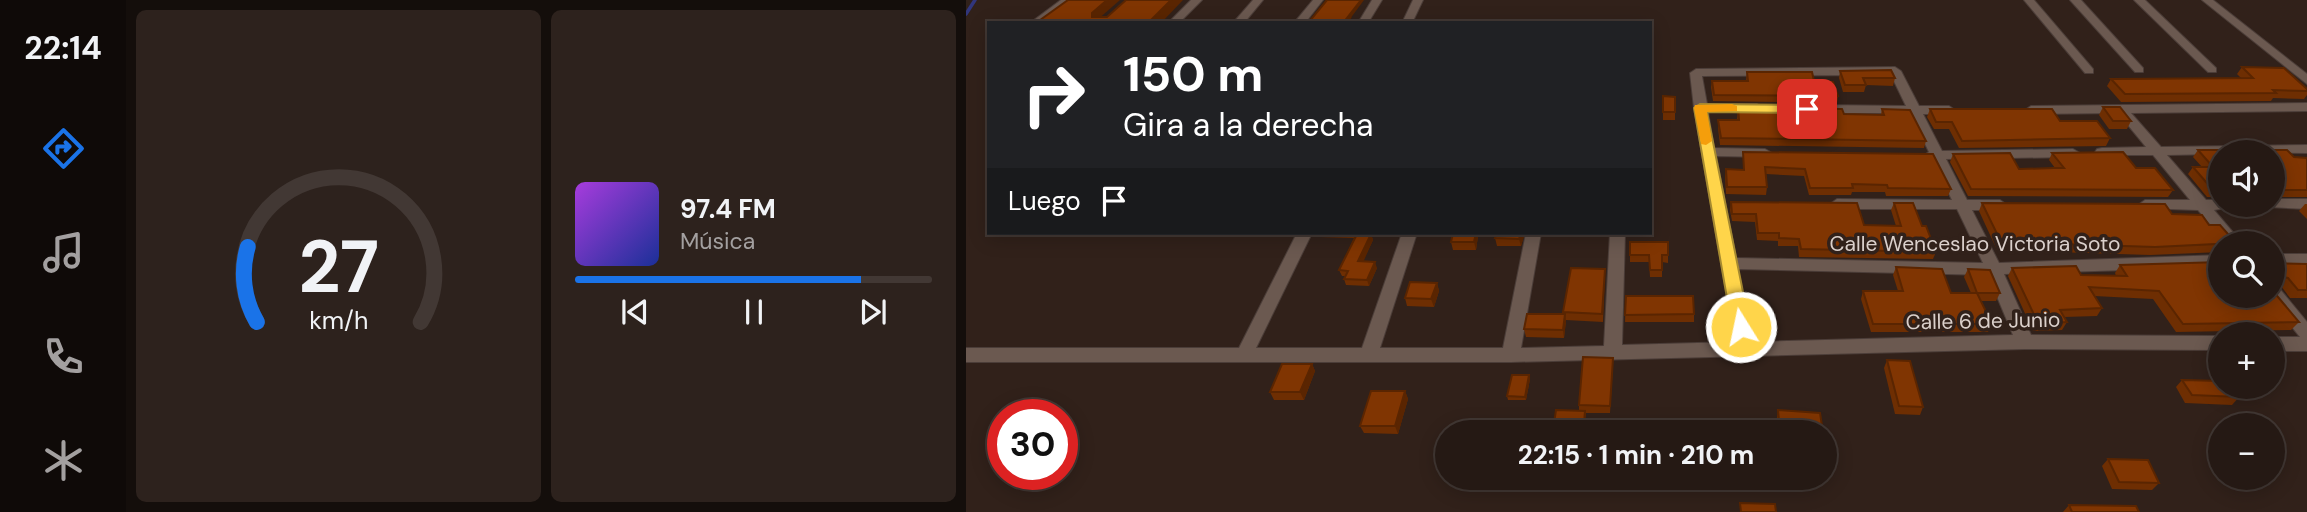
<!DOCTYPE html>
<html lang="es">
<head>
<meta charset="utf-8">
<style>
  :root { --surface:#251914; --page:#2d221d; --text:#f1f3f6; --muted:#a3a0a0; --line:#423834; --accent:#1a73e8 }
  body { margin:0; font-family:"DM Sans",sans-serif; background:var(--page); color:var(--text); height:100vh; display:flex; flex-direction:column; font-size:26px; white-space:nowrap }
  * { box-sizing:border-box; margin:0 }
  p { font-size:23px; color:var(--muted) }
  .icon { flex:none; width:38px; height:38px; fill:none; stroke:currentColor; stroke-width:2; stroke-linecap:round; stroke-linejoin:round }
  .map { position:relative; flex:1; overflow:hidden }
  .details { display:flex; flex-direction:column; gap:10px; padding:10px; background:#140e0b; width:840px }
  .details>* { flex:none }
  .hud { position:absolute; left:21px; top:21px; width:665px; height:214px; border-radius:0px; box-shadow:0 4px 18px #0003,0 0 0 2px var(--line); background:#202124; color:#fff; overflow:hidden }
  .fabs { position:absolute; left:1242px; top:140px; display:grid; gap:14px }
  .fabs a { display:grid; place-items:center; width:77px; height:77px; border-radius:50%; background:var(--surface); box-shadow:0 4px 18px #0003,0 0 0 2px var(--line); font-size:35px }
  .speed { position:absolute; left:21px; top:399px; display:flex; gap:14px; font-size:35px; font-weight:700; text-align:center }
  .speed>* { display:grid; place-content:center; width:91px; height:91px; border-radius:50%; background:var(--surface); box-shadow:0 4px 18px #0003,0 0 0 2px var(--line); line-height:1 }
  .speed .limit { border:10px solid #d22; background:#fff; color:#111 }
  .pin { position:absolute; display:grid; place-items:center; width:60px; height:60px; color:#fff; margin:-30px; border-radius:14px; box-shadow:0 4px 10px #0006 }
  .me { position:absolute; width:77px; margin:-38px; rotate:350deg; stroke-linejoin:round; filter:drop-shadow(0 0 5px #0008) }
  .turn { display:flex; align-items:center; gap:24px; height:147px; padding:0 21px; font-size:32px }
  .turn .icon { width:91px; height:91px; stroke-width:2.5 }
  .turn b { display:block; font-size:49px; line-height:60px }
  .then { display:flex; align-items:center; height:66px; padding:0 21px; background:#0003; gap:14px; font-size:26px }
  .details .card { flex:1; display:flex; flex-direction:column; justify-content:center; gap:10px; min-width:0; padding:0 24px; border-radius:10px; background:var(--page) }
  .details .dial { align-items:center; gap:0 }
  .dial svg { height:182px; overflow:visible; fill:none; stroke:var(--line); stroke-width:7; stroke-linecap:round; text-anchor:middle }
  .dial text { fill:var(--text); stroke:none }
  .song { display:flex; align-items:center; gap:21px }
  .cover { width:84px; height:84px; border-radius:10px; background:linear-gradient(135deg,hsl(280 70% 55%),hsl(230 70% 35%)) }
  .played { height:7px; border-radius:4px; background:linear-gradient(90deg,var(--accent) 80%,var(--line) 80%) }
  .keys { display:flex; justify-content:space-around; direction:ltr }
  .details .tiles { flex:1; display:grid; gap:10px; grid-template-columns:repeat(2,1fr) }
  .trip { position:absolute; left:469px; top:420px; width:402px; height:70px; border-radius:35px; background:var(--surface); box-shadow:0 4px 18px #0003,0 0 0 2px var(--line); font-weight:700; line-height:70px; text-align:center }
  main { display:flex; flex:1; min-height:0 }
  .tab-bar { display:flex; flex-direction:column; width:126px; justify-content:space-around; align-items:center; background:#0f0a08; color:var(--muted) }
  .tab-bar .icon { width:49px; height:49px }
  .tab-bar .current { color:var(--accent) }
  .tab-bar b { font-size:32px; color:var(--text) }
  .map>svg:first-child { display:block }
</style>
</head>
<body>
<main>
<nav class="tab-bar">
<b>22:14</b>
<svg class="icon current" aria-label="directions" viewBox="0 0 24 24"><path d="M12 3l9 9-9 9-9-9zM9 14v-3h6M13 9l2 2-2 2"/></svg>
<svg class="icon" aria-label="music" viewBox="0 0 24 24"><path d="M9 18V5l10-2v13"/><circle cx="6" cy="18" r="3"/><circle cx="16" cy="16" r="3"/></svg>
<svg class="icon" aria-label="phone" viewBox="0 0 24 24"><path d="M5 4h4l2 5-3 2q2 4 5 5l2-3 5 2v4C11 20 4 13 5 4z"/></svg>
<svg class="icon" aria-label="climate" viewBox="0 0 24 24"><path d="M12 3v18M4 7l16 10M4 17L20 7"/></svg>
</nav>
<section class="details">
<div class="tiles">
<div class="card dial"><svg viewBox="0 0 100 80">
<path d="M14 69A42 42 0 1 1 86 69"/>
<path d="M14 69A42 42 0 0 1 10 36" stroke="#1a73e8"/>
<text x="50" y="56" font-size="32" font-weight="700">27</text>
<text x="50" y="72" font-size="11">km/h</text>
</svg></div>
<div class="card">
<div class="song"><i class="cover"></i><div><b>97.4 FM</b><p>Música</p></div></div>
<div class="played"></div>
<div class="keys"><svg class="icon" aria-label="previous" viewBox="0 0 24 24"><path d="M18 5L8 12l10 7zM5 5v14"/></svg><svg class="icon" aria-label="pause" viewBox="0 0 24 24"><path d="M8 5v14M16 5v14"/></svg><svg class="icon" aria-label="next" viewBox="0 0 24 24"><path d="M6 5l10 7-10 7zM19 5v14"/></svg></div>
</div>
</div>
</section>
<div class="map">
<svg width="1341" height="512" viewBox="0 0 1341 512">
  <rect width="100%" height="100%" fill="#31211a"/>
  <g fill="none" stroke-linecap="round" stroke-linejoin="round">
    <path stroke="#31367c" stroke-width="3.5" d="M0,14L9,0"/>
    <defs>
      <g id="street">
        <path d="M95,0H107L76,23H64Z"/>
        <path d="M225,0H236L213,23H202Z"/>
        <path d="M287,0H297L278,23H267Z"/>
        <path d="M347,0H357L339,23H328Z"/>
        <path d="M406,0H416L402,23H392Z"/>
        <path d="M447,0H457L446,23H436Z"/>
        <path d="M1058,0H1068L1127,69V73H1119Z"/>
        <path d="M1104,0H1115L1177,68V72H1169Z"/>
        <path d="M1168,0H1179L1250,68V72H1242Z"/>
        <path d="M1236,0H1247L1341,74V84Z"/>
        <path d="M929,67L935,71L953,106H983L989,110L983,114H957L976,151L1107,149L1114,153L1107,157L980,159L1001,200H1034L1041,205L1034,210H1006L1033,263L1255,255V267L1038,274L1065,335L1255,336V350L1059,349L545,362H0V348H273L331,233H346L290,348H396L436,233H451L414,348H537L560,233H575L555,348L638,346L644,233H659L656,345L769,342L728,108L724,73L730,69ZM925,75L940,106L855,105L849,109L855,113H944L963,152L958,155L966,159L986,200L871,199L864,204L871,209H991L1017,263L770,258L750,156L799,157L806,153L799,149L748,148L742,112H791L797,108L791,104H741L736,76ZM772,269L1022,275L1047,335L786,342Z"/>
        <path d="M1341,103V111L1165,113L1195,147L1341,145V153L1255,152V154L1201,155L1240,200H1255V205H1262L1260,208L1248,210L1276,243H1260L1232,210L1174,208L1172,205L1179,200H1224L1187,155H1131L1129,152L1131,149L1136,148L1180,147L1152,113L1065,114L1059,110L1065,106Z"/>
        <path d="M1307,199H1341V209L1302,207L1300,205H1307Z"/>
        <rect x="1307" y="254" width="34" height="12"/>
        <path d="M1307,286L1313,288L1341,322V351H1307V337H1334L1301,296H1307Z"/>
      </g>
    </defs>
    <use href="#street" stroke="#4b3d38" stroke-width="2"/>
    <use href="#street" fill="#6b5950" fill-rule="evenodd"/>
  </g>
  <g fill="#6e2e02">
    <path d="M1276,67L1341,89V95L1338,99L1307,98L1305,101L1155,102L1141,86L1145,79L1275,78L1271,74Z"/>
    <path d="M874,71L929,78L927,86L900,85L898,92H877L873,78Z"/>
    <path d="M781,72L848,81L872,96L871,103L747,101L745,87L746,81H780Z"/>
    <path d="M697,96L709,97V120H697Z"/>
    <path d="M1137,107L1165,121L1161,129H1143L1133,115Z"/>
    <path d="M772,108L878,114H915L916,109L960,141L958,148L754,145L752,128V120H771Z"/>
    <path d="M964,109L1094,121L1144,138L1140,146L993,148L983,129H968L961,117Z"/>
    <path d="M1232,150H1321L1328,157L1341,158V197H1307V152H1255V197H1241L1222,174L1227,167H1236L1227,157Z"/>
    <path d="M777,152L985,189L982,196H920L919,192H886L885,195H843L838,176L800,174L801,187L800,195L760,194L759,176L760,169L777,170Z"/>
    <path d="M1086,153L1170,168L1207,190L1202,197L1002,196L984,162L987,154L1053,169L1089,168L1083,160Z"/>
    <path d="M765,202L898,225L930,226L925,210L928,203L956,226L970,252L967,259L833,257L832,246H812V241L791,240L789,222L766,221L764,210Z"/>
    <path d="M1016,203L1206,214L1255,243V252L1184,255L1031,250L1013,211Z"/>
    <path d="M1339,204H1341V219L1333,211Z"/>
    <path d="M352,233H395V234H405L407,240L397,261L411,268L403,286L380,285L378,279L379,276H376L373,270L388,238L354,237Z"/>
    <path d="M531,233H559L555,246H531L529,238Z"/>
    <path d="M512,236L510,250H487L485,242Z"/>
    <path d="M664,242H702V263L696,262V277H684L683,262H664Z"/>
    <path d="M1307,263L1341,264V298H1324L1315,286L1311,285L1307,290Z"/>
    <path d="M1154,265L1333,322L1325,330L1210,332L1187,299L1128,296L1136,308L1131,316L1098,317L1101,322L1096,330L1067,331L1042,276L1046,268L1115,275L1150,276L1149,273Z"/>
    <path d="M930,267L985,293H1005L998,277L1002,269L1034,293L1030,301H1015L1026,324L1022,332H905L895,299L897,291H932L927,275Z"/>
    <path d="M639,269L637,322L600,320L598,338L560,337L558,329L597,314V312Z"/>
    <path d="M471,283L473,291L468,307L441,306L439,298Z"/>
    <path d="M660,296L728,314V322H659Z"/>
    <path d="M921,360L957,407L954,415L929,414L918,368Z"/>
    <path d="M346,364L349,371L338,400H308L304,392Z"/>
    <path d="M647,366L644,413H620L618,428L588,427V423L613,411V405Z"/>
    <path d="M563,375L564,379L560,400H542L541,396Z"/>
    <path d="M1216,380L1273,397L1266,405L1219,403L1210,387Z"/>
    <path d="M439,391L442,399L432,434L398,433L394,426Z"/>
    <path d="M812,410L857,432H812L811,418Z"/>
    <path d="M1142,459L1193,483L1186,490L1146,489L1136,466Z"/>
    <path d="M1103,505L1173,512H1097Z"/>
  </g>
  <g fill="#5a2501">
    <path d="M141,0H154L130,21L126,17V13Z"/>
    <path d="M205,0H217L195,23H182Z"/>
    <path d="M395,0H398L384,19V23H381V18Z"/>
    <path d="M510,233H512V236L510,250L508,242Z"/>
    <path d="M555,233H559L555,246L553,239Z"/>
    <path d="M405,234L407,240L395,267L392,261Z"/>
    <path d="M409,262L411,268L403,286L401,280Z"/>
    <path d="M471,283L473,291L468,307L465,299Z"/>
    <path d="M599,314L600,322L598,338L597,330Z"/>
    <path d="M346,364L349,371L338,400L334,392Z"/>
    <path d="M563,375L564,379L560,400L559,397Z"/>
    <path d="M439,391L442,399L432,434L429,426Z"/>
  </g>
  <g fill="#803502" stroke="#5a2501" stroke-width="2">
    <path d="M102,0H141L126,13V17H141L160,0H205L182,23H70Z"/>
    <path d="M361,0H395L381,18H384L381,23H342Z"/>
    <path d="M1276,67L1318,68L1341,89V91L1307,90L1310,93L1159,94L1145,79L1287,78Z"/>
    <path d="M925,70L929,78H897L900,85H879L874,71Z"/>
    <path d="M781,72H846L848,81L867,82L872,96L748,95L746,81H782Z"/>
    <path d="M697,96L709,97V112H697Z"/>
    <path d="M1137,107H1154L1165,121H1147Z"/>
    <path d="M772,108L876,109L878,114L918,115L916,109L944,110L960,141L755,138L752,120H773Z"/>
    <path d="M964,109H1086L1094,121H1131L1144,138L996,141L986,122H970Z"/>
    <path d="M1232,150H1321L1328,157L1341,158V190H1307V152H1255V190L1246,189L1227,167H1247Z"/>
    <path d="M777,152L967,154L985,189L922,188L921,185L886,184L887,188H844L839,169L799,167L801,187H761L760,169L778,170Z"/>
    <path d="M1157,152L1170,168H1189L1207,190L1005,189L987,154L1044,153L1053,169L1088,168H1098L1086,153Z"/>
    <path d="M765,202L891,203L898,225L935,226L928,203H947L956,226H960L970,252L835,249L833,239L813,238V233H792L790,214H766Z"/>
    <path d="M1016,203L1199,204L1206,214L1236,215L1243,225H1254L1270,243L1189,247L1035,242Z"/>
    <path d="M487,233H510L508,242H485Z"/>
    <path d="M531,233H555L553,239L529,238Z"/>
    <path d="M391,234H405L392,261L409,262L401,280L378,279L382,271L373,270Z"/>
    <path d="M664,242H702V255H696V270H684L683,255H664Z"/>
    <path d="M1255,262V296H1307V291L1333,322L1217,324L1193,291L1123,287L1136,308L1094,310L1101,322L1072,323L1046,268L1110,266L1115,275L1161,276L1154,265Z"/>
    <path d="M1307,263L1341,264V290H1332L1322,278L1312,276L1311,285L1307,286Z"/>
    <path d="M930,267L976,269L985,293H1011L1026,324H907L897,291H937Z"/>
    <path d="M605,268L639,269L636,314L597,312Z"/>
    <path d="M1002,269L1024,270L1034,293H1011Z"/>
    <path d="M444,282L471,283L465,299L439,298Z"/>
    <path d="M660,296H727L728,314L659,315Z"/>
    <path d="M561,314H599L597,330L558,329Z"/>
    <path d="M617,357L647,358L644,406L613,405Z"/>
    <path d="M921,360L944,361L957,407L933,406Z"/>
    <path d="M316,364H346L334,392H304Z"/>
    <path d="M546,375H563L559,397L541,396Z"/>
    <path d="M1216,380L1255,381V387H1267L1273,397L1226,395Z"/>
    <path d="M405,391H439L429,426H394Z"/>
    <path d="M590,410L619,411L618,424L588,423Z"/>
    <path d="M812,410L854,413L857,432H814Z"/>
    <path d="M1142,459L1182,460L1193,483L1153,482Z"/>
    <path d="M774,503L809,504L810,512H775Z"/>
    <path d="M1103,505L1170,506L1173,512H1106Z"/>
  </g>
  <path fill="#ffd54a" stroke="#a68a30" stroke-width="2" d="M734,104L841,105L848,109L841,113L741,112L784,327L781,332H769L766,327L728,108Z"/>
  <path fill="#f59e0b" d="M766,104L771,106V111L741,112L746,141L740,145L735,144L728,108L729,105Z"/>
  <g text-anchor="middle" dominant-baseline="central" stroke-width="7" stroke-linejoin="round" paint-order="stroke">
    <g font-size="21" fill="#dbd0cb" stroke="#31211a">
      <text x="1009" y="244">Calle Wenceslao Victoria Soto</text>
      <text transform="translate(1017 321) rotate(-1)">Calle 6 de Junio</text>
    </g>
  </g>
</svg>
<div class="fabs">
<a><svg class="icon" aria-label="sound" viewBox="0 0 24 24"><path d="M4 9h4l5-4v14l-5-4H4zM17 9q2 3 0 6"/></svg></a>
<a><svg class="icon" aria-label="search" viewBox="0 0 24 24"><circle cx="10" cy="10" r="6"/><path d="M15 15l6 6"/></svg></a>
<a>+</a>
<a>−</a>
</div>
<div class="speed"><div class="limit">30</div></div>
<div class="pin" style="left:841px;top:109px;background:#d93025"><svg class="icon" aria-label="arrive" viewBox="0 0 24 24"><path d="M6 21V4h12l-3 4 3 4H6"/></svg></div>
<svg class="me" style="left:775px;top:327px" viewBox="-20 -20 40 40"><circle r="17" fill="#ffd54a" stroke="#fff" stroke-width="3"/><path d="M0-11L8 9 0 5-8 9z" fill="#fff"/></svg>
<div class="trip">22:15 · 1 min · 210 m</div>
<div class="hud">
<div class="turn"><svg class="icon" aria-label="right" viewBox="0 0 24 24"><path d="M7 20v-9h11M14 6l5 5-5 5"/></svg><div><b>150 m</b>Gira a la derecha</div></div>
<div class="then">Luego<svg class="icon" aria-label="arrive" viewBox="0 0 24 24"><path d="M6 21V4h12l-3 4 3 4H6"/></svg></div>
</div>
</div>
</main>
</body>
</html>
